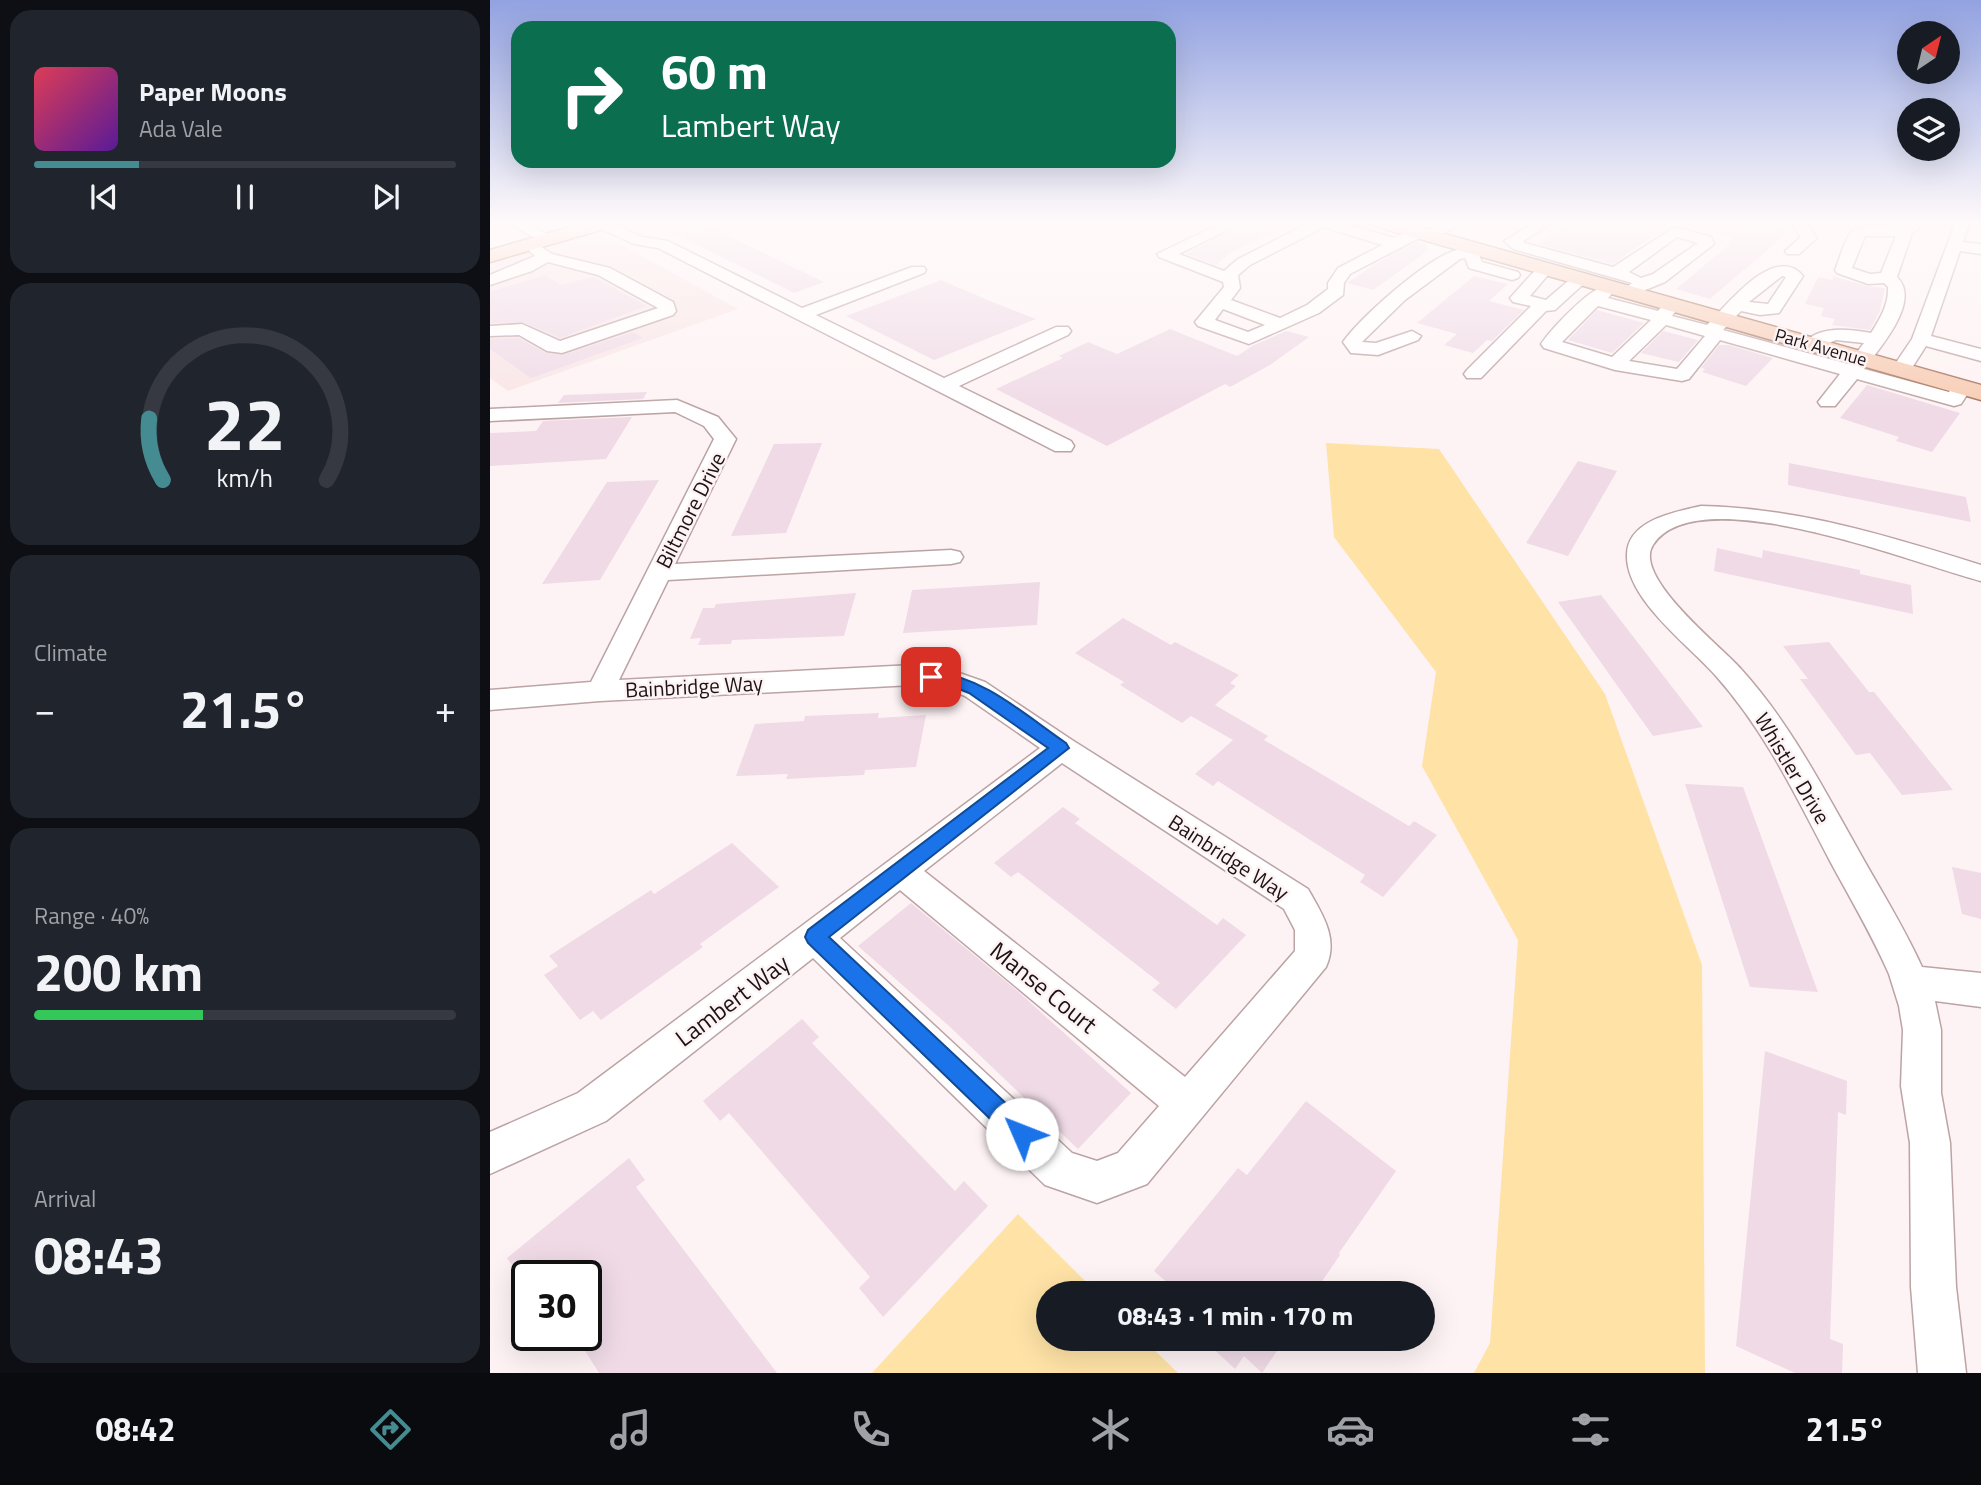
<!DOCTYPE html>
<html lang="en">
<head>
<meta charset="utf-8">
<style>
  :root { --surface:#171b24; --page:#20242c; --text:#f1f3f6; --muted:#9ea1a6; --line:#363941; --accent:#448b92 }
  body { margin:0; font-family:"Titillium Web",sans-serif; background:var(--page); color:var(--text); height:100vh; display:flex; flex-direction:column; font-size:26px; white-space:nowrap }
  * { box-sizing:border-box; margin:0 }
  p { font-size:23px; color:var(--muted) }
  .icon { flex:none; width:38px; height:38px; fill:none; stroke:currentColor; stroke-width:2; stroke-linecap:round; stroke-linejoin:round }
  .map { position:relative; flex:1; overflow:hidden }
  .side { display:flex; flex-direction:column; gap:10px; padding:10px; background:#0d0f14; width:490px }
  .side>* { flex:none }
  .hud { position:absolute; left:21px; top:21px; width:665px; height:147px; border-radius:21px; box-shadow:0 7px 28px #0002; background:#0b6e4f; color:#fff; overflow:hidden }
  .needle { width:46px; rotate:35deg }
  .buttons { position:absolute; left:1407px; top:21px; display:grid; gap:14px }
  .buttons a { display:grid; place-items:center; width:63px; height:63px; border-radius:50%; background:var(--surface); box-shadow:0 7px 28px #0002; font-size:35px }
  .speed { position:absolute; left:21px; top:1260px; display:flex; gap:14px; font-size:35px; font-weight:700; text-align:center }
  .speed>* { display:grid; place-content:center; width:91px; height:91px; border-radius:50%; background:var(--surface); box-shadow:0 7px 28px #0002; line-height:1 }
  .speed .limit { border:4px solid #111; border-radius:10px; background:#fff; color:#111 }
  .pin { position:absolute; display:grid; place-items:center; width:60px; height:60px; color:#fff; margin:-30px; border-radius:14px; box-shadow:0 4px 10px #0006 }
  .me { position:absolute; width:77px; margin:-38px; rotate:314deg; stroke-linejoin:round; filter:drop-shadow(0 0 5px #0008) }
  .turn { display:flex; align-items:center; gap:24px; height:147px; padding:0 35px; font-size:32px }
  .turn .icon { width:91px; height:91px; stroke-width:2.5 }
  .turn b { display:block; font-size:49px; line-height:60px }
  .big { font-size:52px; font-weight:700; line-height:1.1 }
  .side .tile { flex:1; display:flex; flex-direction:column; justify-content:center; gap:10px; min-width:0; padding:0 24px; border-radius:21px; background:var(--page) }
  .side .dial { align-items:center; gap:0 }
  .dial svg { height:182px; overflow:visible; fill:none; stroke:var(--line); stroke-width:7; stroke-linecap:round; text-anchor:middle }
  .dial text { fill:var(--text); stroke:none }
  .song { display:flex; align-items:center; gap:21px }
  .cover { width:84px; height:84px; border-radius:10px; background:linear-gradient(135deg,hsl(350 70% 55%),hsl(270 70% 35%)) }
  .played { height:7px; border-radius:4px; background:linear-gradient(90deg,var(--accent) 25%,var(--line) 25%) }
  .keys { display:flex; justify-content:space-around; direction:ltr }
  .heat { display:flex; justify-content:space-between; align-items:center; font-size:38px; direction:ltr }
  .charge { height:10px; border-radius:5px; background:linear-gradient(90deg,#34c759 40%,var(--line) 0) }
  .trip { position:absolute; left:546px; top:1281px; width:399px; height:70px; border-radius:35px; background:var(--surface); box-shadow:0 7px 28px #0002; font-weight:700; line-height:70px; text-align:center }
  .tab-bar { display:flex; height:112px; justify-content:space-around; align-items:center; background:#090b0e; color:var(--muted) }
  .tab-bar .icon { width:49px; height:49px }
  .tab-bar .on { color:var(--accent) }
  .tab-bar b { font-size:32px; color:var(--text) }
  main { display:flex; flex:1; min-height:0 }
  .map>svg:first-child { display:block }
</style>
</head>
<body>
<main>
<section class="side">
<div class="tile">
<div class="song"><i class="cover"></i><div><b>Paper Moons</b><p>Ada Vale</p></div></div>
<div class="played"></div>
<div class="keys"><svg class="icon" aria-label="previous" viewBox="0 0 24 24"><path d="M18 5L8 12l10 7zM5 5v14"/></svg><svg class="icon" aria-label="pause" viewBox="0 0 24 24"><path d="M8 5v14M16 5v14"/></svg><svg class="icon" aria-label="next" viewBox="0 0 24 24"><path d="M6 5l10 7-10 7zM19 5v14"/></svg></div>
</div>
<div class="tile dial"><svg viewBox="0 0 100 80">
<path d="M14 69A42 42 0 1 1 86 69"/>
<path d="M14 69A42 42 0 0 1 8 42" stroke="#448b92"/>
<text x="50" y="56" font-size="32" font-weight="700">22</text>
<text x="50" y="72" font-size="11">km/h</text>
</svg></div>
<div class="tile"><p>Climate</p>
<div class="heat"><a>−</a><b class="big">21.5°</b><a>+</a></div>
</div>
<div class="tile"><p>Range · 40%</p><b class="big">200 km</b><div class="charge"></div></div>
<div class="tile"><p>Arrival</p><b class="big">08:43</b></div>
</section>
<div class="map">
<svg width="1491" height="1373" viewBox="0 0 1491 1373">
  <rect width="100%" height="100%" fill="#fef3f4"/>
  <path fill="#f9e5e6" d="M106,231L248,309L18,391L0,378V261Z"/>
  <g fill="#fee2a6">
    <path d="M836,443L949,449L1115,694L1212,965L1215,1373H984L1000,1343L1028,940L932,766L946,672L844,537Z"/>
    <path d="M528,1214L607,1293H558V1339H653L688,1373H382Z"/>
  </g>
  <g fill="#efdae6">
    <path d="M159,221H208L334,282L304,293Z"/>
    <path d="M758,221H811L741,252L726,265L696,254Z"/>
    <path d="M1083,221H1185L1123,264L1047,244Z"/>
    <path d="M1212,221H1274L1302,229L1220,299L1186,289L1241,243L1238,242L1245,237L1211,229Z"/>
    <path d="M928,241L935,243L939,250L883,290L857,283L885,264Z"/>
    <path d="M55,275L70,285L104,277L156,306L70,338L33,322L0,323V292Z"/>
    <path d="M984,276L1018,284L999,301L1034,310L1002,341L997,340L983,353L954,345L967,334L927,323Z"/>
    <path d="M1343,276L1377,286L1395,288L1390,311L1380,330L1342,325L1345,319L1331,316L1334,308L1315,304L1328,277L1342,280Z"/>
    <path d="M451,280L500,301L546,319L444,360L356,316Z"/>
    <path d="M1107,310L1154,323L1122,353L1078,340Z"/>
    <path d="M680,329L747,356L764,345L796,331L819,337L780,365L740,387L735,384L617,446L506,389L573,358L569,356L598,342L627,354Z"/>
    <path d="M1173,331L1208,340L1189,362L1151,353Z"/>
    <path d="M143,332L153,338L41,378L0,349V339L28,338L56,353L73,355Z"/>
    <path d="M1229,345H1239L1283,358L1256,386L1212,372L1215,369L1211,368Z"/>
    <path d="M1377,385L1470,413L1442,452L1406,441L1409,437L1350,418Z"/>
    <path d="M157,392L153,399L68,403L74,395Z"/>
    <path d="M142,417L116,459L0,466V433L46,431L53,421Z"/>
    <path d="M332,443L296,533L241,536L284,444Z"/>
    <path d="M1088,461L1127,471L1078,556L1036,543Z"/>
    <path d="M1299,463L1476,497L1481,522L1298,485Z"/>
    <path d="M169,480L110,580L52,584L117,482Z"/>
    <path d="M1227,548L1272,558L1273,550L1370,570V574L1421,585L1423,614L1224,571Z"/>
    <path d="M550,582L547,625L413,633L422,590Z"/>
    <path d="M366,593L354,636L242,640L241,644L208,645L211,638L200,639L213,608H224L226,604Z"/>
    <path d="M1111,595L1213,727L1163,736L1068,602Z"/>
    <path d="M633,618L681,645L685,642L749,675L740,683L746,686L725,705L778,736L774,740L919,826L924,821L947,835L893,897L870,882L875,875L728,781L723,786L705,774L743,740L701,716L692,723L630,685L634,682L585,653Z"/>
    <path d="M1339,642L1379,692H1384L1463,790L1412,795L1380,753L1366,755L1310,679H1318L1293,646Z"/>
    <path d="M389,713L388,718L436,715L426,767L375,770L374,775L296,779L298,774L246,776L265,724L314,721L315,716Z"/>
    <path d="M1195,784L1253,787L1328,992L1260,987Z"/>
    <path d="M573,807L590,819L585,823L727,925L733,918L756,935L686,1009L662,990L670,983L528,872L521,877L504,863Z"/>
    <path d="M242,843L289,887L210,944L213,947L111,1020L103,1011L90,1020L54,975L68,966L59,956L161,890L164,894Z"/>
    <path d="M1462,867L1491,873V919L1472,914Z"/>
    <path d="M421,903L524,988L641,1093L588,1149L459,1026L368,946Z"/>
    <path d="M312,1019L329,1037L322,1043L465,1191L474,1181L498,1206L393,1317L369,1288L380,1277L239,1113L230,1121L213,1101Z"/>
    <path d="M1275,1051L1357,1081L1356,1115L1348,1112L1340,1339L1353,1344L1352,1373H1305L1246,1346Z"/>
    <path d="M816,1101L906,1171L849,1253L850,1255L824,1293H689L664,1271L748,1168L757,1175Z"/>
    <path d="M139,1158L155,1180L146,1187L287,1373H109L85,1335H96V1276H37L33,1282L17,1258Z"/>
    <path d="M713,1339H795L772,1373L754,1356L745,1369Z"/>
  </g>
  <g fill="none" stroke-linecap="round" stroke-linejoin="round">
    <defs>
      <g id="minor">
        <path d="M15,221H34L65,239L62,242H52Z"/>
        <path d="M107,221H118L152,237L178,241L312,308L422,267H434L436,270L434,273L326,315L454,378L566,327H578L581,331L578,335L469,386L581,441L584,446L581,451H565L168,248L144,244L107,227L104,224Z"/>
        <path d="M736,221H756L689,254L734,271L748,259L823,221H846L904,238L923,229H933L935,232L955,221H973L945,239H935L933,236L860,274L854,283L853,295L829,313L759,344L708,326L705,322L734,287L733,282L669,257L667,254ZM834,227L892,245L848,268L838,283V289L817,305L790,318L741,300L750,288L748,275L760,265ZM733,309L775,325L758,332L725,320Z"/>
        <path d="M1047,221H1065L1033,241L1035,243L1123,267L1185,227L1221,237L1224,244L1175,282L1138,297L1130,292L1142,283L1023,249L1014,241ZM1187,237L1208,243L1163,274L1151,278L1139,272Z"/>
        <path d="M1311,221L1316,223L1327,238L1309,254H1297L1295,251L1311,237L1303,226Z"/>
        <path d="M1421,221H1439L1422,233L1407,277C1432,301 1389,349 1374,369L1459,392L1465,383H1479L1482,387L1471,404L1464,406L1367,379L1345,406H1331L1328,402L1350,374L1230,340L1199,379L1192,381L1125,370L1054,348L1051,344C1062,328 1107,279 1126,283L1128,287L1118,298L1168,311L1174,303H1186L1189,307L1182,316L1217,325C1236,306 1285,242 1313,276L1289,313L1270,315L1251,311L1233,330L1358,364L1374,343L1346,340L1321,351L1312,345C1328,325 1358,329 1381,333C1390,319 1399,304 1398,287L1394,283L1378,284L1347,273L1345,270C1350,259 1353,242 1361,233C1370,221 1405,230 1421,221ZM1375,236H1406L1391,273L1380,274L1362,268ZM1292,276L1296,277L1278,304L1259,302ZM1108,306L1161,320L1122,357L1072,342ZM1176,325L1215,336L1187,369L1139,361Z"/>
        <path d="M1466,221H1476L1479,224L1473,242L1491,244V254L1470,251L1441,336L1491,349V361L1436,346L1418,374H1404L1401,370L1422,339Z"/>
        <path d="M42,241L62,254L120,268L183,302L186,311L183,315L72,353L57,351L29,335L0,336V326L32,324L70,341L168,308L108,275L58,262L42,271L0,285V275L45,256L34,246Z"/>
        <path d="M987,245L995,250L989,255L992,262L1028,272L1030,275L1028,278L1022,280L979,268L975,258L970,259L915,300L872,342L886,343L922,331L931,336L928,340L888,355L861,353L853,342C871,317 932,263 961,252C969,248 978,247 987,245Z"/>
        <path d="M1055,264L1063,269L1040,296L1056,300L1085,275H1097L1099,279L1065,310L1056,311L991,378H977L974,374L977,370L1041,306L1023,302L1020,298L1049,266Z"/>
        <path d="M187,400L228,417L246,439L185,564L461,550L470,552L473,557L470,562L461,564L178,580L129,680L423,665L458,669L495,682L582,740L818,889C832,914 849,938 836,967L657,1184L607,1203L555,1185L323,958L116,1121L0,1174V1132L88,1093L550,748L475,696L455,688L423,685L110,701L0,710V690L101,682L224,439L214,426L185,412L0,421V409ZM572,763L794,909L805,930V951L695,1077L434,871ZM410,890L669,1106L628,1153L607,1161L582,1153L350,938Z"/>
        <path d="M1211,506C1308,508 1399,536 1491,565V581C1428,565 1207,476 1163,545C1142,577 1232,647 1251,669C1299,722 1331,784 1366,846C1388,886 1413,925 1432,967L1491,973V1007L1445,1001L1451,1030V1093L1460,1143L1466,1287L1476,1373H1428L1421,1287L1420,1143L1411,1086L1413,1030L1409,1006L1399,974C1382,935 1360,898 1340,861C1306,796 1275,731 1226,676C1199,645 1135,599 1137,554C1138,520 1185,512 1211,506Z"/>
      </g>
      <g id="major">
        <path d="M100,221H130L128,225L0,262V250Z"/>
        <path d="M879,221H909L1491,385V400L881,225Z"/>
      </g>
    </defs>
    <use href="#minor" stroke="#bca3a4" stroke-width="3"/>
    <use href="#major" stroke="#a6755c" stroke-width="3"/>
    <use href="#minor" fill="#fff" fill-rule="evenodd"/>
    <use href="#major" fill="#f7ccb4" fill-rule="evenodd"/>
  </g>
  <linearGradient id="sky" x2="0" y2="1"><stop stop-color="#92a2e1"/><stop offset="0.54" stop-color="#fffafa"/><stop offset="1" stop-color="#fffafa" stop-opacity="0"/></linearGradient>
  <rect width="1491" height="413" fill="url(#sky)"/>
  <path fill="#1a73e8" stroke="#114b97" stroke-width="2" d="M441,671C493,676 535,715 576,743L579,748L339,937L540,1126L544,1134L540,1142L532,1146L524,1142L318,943L315,937L318,930L558,748L479,693L456,684L435,681L433,677L435,673Z"/>
  <g text-anchor="middle" dominant-baseline="central" stroke-width="5" stroke-linejoin="round" paint-order="stroke">
    <g font-size="18" fill="#1c1314" stroke="#fef3f4">
      <text transform="translate(1331 347) rotate(16)">Park Avenue</text>
    </g>
    <g font-size="21" fill="#1c1314" stroke="#fef3f4">
      <text transform="translate(200 510) rotate(-63)">Biltmore Drive</text>
      <text transform="translate(204 686) rotate(-3)">Bainbridge Way</text>
      <text transform="translate(1303 768) rotate(59)">Whistler Drive</text>
      <text transform="translate(739 857) rotate(33)">Bainbridge Way</text>
    </g>
    <g font-size="24" fill="#1c1314" stroke="#fef3f4">
      <text transform="translate(554 987) rotate(39)">Manse Court</text>
      <text transform="translate(242 1000) rotate(-37)">Lambert Way</text>
    </g>
  </g>
</svg>
<div class="buttons">
<a><svg class="needle" viewBox="-14 -14 28 28"><path d="M0-13l5 13h-10z" fill="#e53935"/><path d="M0 13l5-13h-10z" fill="#9ea1a6"/></svg></a>
<a><svg class="icon" aria-label="layers" viewBox="0 0 24 24"><path d="M12 4l9 5-9 5-9-5zM3 14l9 5 9-5"/></svg></a>
</div>
<div class="speed"><div class="limit">30</div></div>
<div class="pin" style="left:441px;top:677px;background:#d93025"><svg class="icon" aria-label="arrive" viewBox="0 0 24 24"><path d="M6 21V4h12l-3 4 3 4H6"/></svg></div>
<svg class="me" style="left:532px;top:1134px" viewBox="-20 -20 40 40"><circle r="19" fill="#fff"/><path d="M0-13L10 11 0 6-10 11z" fill="#1a73e8"/></svg>
<div class="trip">08:43 · 1 min · 170 m</div>
<div class="hud">
<div class="turn"><svg class="icon" aria-label="right" viewBox="0 0 24 24"><path d="M7 20v-9h11M14 6l5 5-5 5"/></svg><div><b>60 m</b>Lambert Way</div></div>
</div>
</div>
</main>
<nav class="tab-bar">
<b>08:42</b>
<svg class="icon on" aria-label="directions" viewBox="0 0 24 24"><path d="M12 3l9 9-9 9-9-9zM9 14v-3h6M13 9l2 2-2 2"/></svg>
<svg class="icon" aria-label="music" viewBox="0 0 24 24"><path d="M9 18V5l10-2v13"/><circle cx="6" cy="18" r="3"/><circle cx="16" cy="16" r="3"/></svg>
<svg class="icon" aria-label="phone" viewBox="0 0 24 24"><path d="M5 4h4l2 5-3 2q2 4 5 5l2-3 5 2v4C11 20 4 13 5 4z"/></svg>
<svg class="icon" aria-label="climate" viewBox="0 0 24 24"><path d="M12 3v18M4 7l16 10M4 17L20 7"/></svg>
<svg class="icon" aria-label="car" viewBox="0 0 24 24"><path d="M5 17H2v-5l4-1 3-4h7l3 4 3 1v5h-3M9 17h6M6 11h13"/><circle cx="7" cy="17" r="2"/><circle cx="17" cy="17" r="2"/></svg>
<svg class="icon" aria-label="filters" viewBox="0 0 24 24"><path d="M4 7h16M4 17h16"/><circle cx="9" cy="7" r="2"/><circle cx="15" cy="17" r="2"/></svg>
<b>21.5°</b>
</nav>
</body>
</html>
